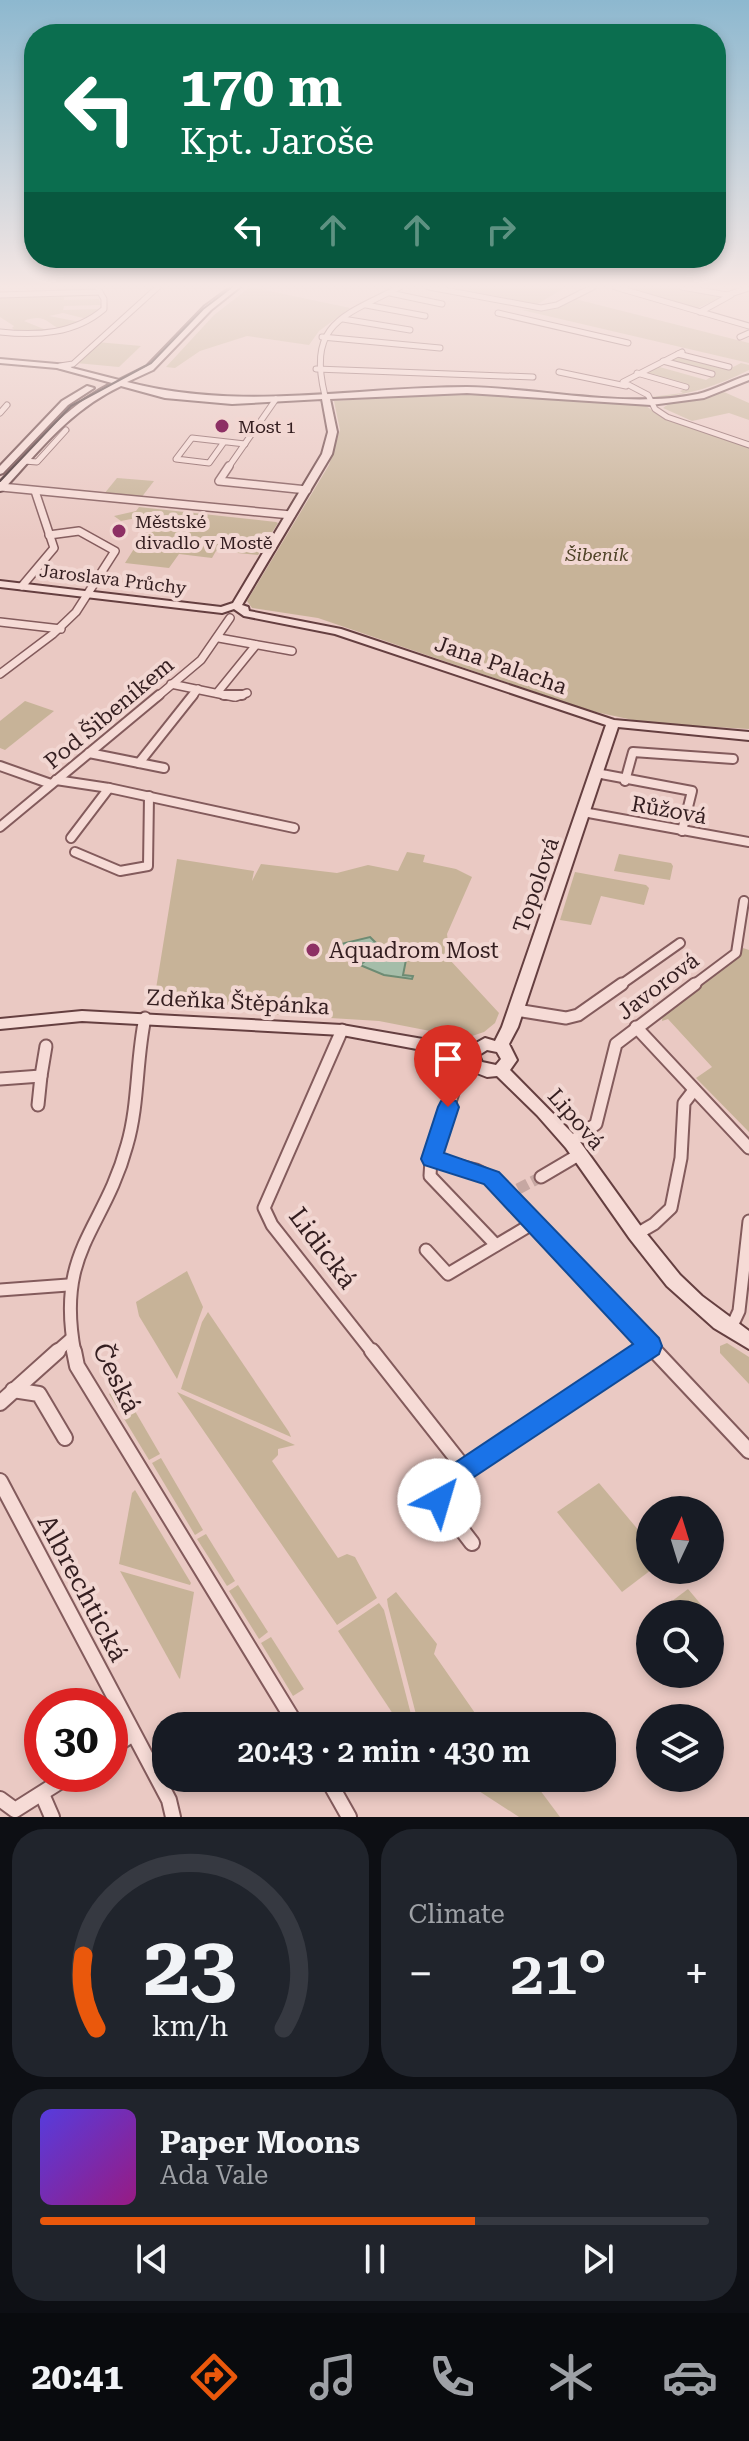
<!DOCTYPE html>
<html lang="en">
<head>
<meta charset="utf-8">
<style>
  :root { --surface:#171b24; --page:#20242c; --text:#f1f3f6; --muted:#9ea1a6; --line:#363941; --accent:#ea580c }
  body { margin:0; font-family:"Roboto Serif",serif; background:var(--page); color:var(--text); height:100vh; display:flex; flex-direction:column; font-size:30px; white-space:nowrap }
  * { box-sizing:border-box; margin:0 }
  p { font-size:26px; color:var(--muted) }
  .icon { flex:none; width:44px; height:44px; fill:none; stroke:currentColor; stroke-width:2; stroke-linecap:round; stroke-linejoin:round }
  .map { position:relative; height:1817px; overflow:hidden }
  .drawer { display:flex; flex-direction:column; gap:12px; padding:12px; background:#0d0f14; flex:1 }
  .drawer>* { flex:none }
  .guide { position:absolute; left:24px; top:24px; width:702px; height:244px; border-radius:32px; box-shadow:0 4px 12px #0003; background:#0b6e4f; color:#fff; overflow:hidden }
  .needle { width:52px; rotate:4deg }
  .fabs { position:absolute; left:636px; top:1496px; display:grid; gap:16px }
  .fabs a { display:grid; place-items:center; width:88px; height:88px; border-radius:50%; background:var(--surface); box-shadow:0 4px 12px #0003; font-size:40px }
  .speed { position:absolute; left:24px; top:1688px; display:flex; gap:16px; font-size:40px; font-weight:700; text-align:center }
  .speed>* { display:grid; place-content:center; width:104px; height:104px; border-radius:50%; background:var(--surface); box-shadow:0 4px 12px #0003; line-height:1 }
  .speed .limit { border:12px solid #d22; background:#fff; color:#111 }
  .pin { position:absolute; display:grid; place-items:center; width:68px; height:68px; color:#fff; margin:-82px -34px; border-radius:50% 50% 50% 0; rotate:-45deg; box-shadow:0 0 8px #0007 }
  .pin .icon { rotate:45deg }
  .me { position:absolute; width:88px; margin:-44px; rotate:39deg; stroke-linejoin:round; filter:drop-shadow(0 0 6px #0008) }
  .turn { display:flex; align-items:center; gap:28px; height:168px; padding:0 24px; font-size:36px }
  .turn .icon { width:104px; height:104px; stroke-width:2.5 }
  .turn b { display:block; font-size:56px; line-height:68px }
  .lanes { display:flex; align-items:center; height:76px; padding:0 24px; background:#0003; justify-content:center; gap:40px; direction:ltr }
  .lanes .off { opacity:.35 }
  .big { font-size:60px; font-weight:600; line-height:1.1 }
  .drawer .tile { flex:1; display:flex; flex-direction:column; justify-content:center; gap:12px; min-width:0; padding:0 28px; border-radius:32px; background:var(--page) }
  .drawer .dial { align-items:center; gap:0 }
  .dial svg { height:208px; overflow:visible; fill:none; stroke:var(--line); stroke-width:7; stroke-linecap:round; text-anchor:middle }
  .dial text { fill:var(--text); stroke:none }
  .song { display:flex; align-items:center; gap:24px }
  .cover { width:96px; height:96px; border-radius:12px; background:linear-gradient(135deg,hsl(250 70% 55%),hsl(310 70% 35%)) }
  .played { height:8px; border-radius:4px; background:linear-gradient(90deg,var(--accent) 65%,var(--line) 65%) }
  .keys { display:flex; justify-content:space-around; direction:ltr }
  .heat { display:flex; justify-content:space-between; align-items:center; font-size:44px; direction:ltr }
  .drawer .tiles { flex:1; display:grid; gap:12px; grid-template-columns:1fr 1fr }
  .tile:last-child { grid-column:span 2 }
  .trip { position:absolute; left:152px; top:1712px; width:464px; height:80px; border-radius:32px; background:var(--surface); box-shadow:0 4px 12px #0003; font-weight:600; line-height:80px; text-align:center }
  .tabs { display:flex; height:128px; justify-content:space-around; align-items:center; background:#090b0e; color:var(--muted) }
  .tabs .icon { width:56px; height:56px }
  .tabs .on { color:var(--accent) }
  .tabs b { font-size:36px; color:var(--text) }
  .map>svg:first-child { display:block }
</style>
</head>
<body>
<div class="map">
<svg width="749" height="1817" viewBox="0 0 749 1817">
  <rect width="100%" height="100%" fill="#eac9c3"/>
  <g fill="#c7b398">
    <path d="M250,287L350,308L319,331L309,345L247,336L200,351L175,368L166,367L214,315Z"/>
    <path d="M471,287H566L536,305L467,290Z"/>
    <path d="M618,287H678L720,298L695,309Z"/>
    <path d="M95,293L97,296L64,297V300L99,299L101,305L64,306L63,310L100,309L87,319L63,313L49,316L80,322L59,328C50,326 45,312 24,321L46,330L17,332L12,328L14,326L0,317V295Z"/>
    <path d="M575,299L749,343V363L522,310L555,309Z"/>
    <path d="M97,342L141,346L119,367L76,363Z"/>
    <path d="M679,356L731,368L741,363L749,365V370C717,386 689,395 654,398L651,397L683,393L680,391L685,389L646,373L656,366L706,380L714,375L669,360Z"/>
    <path d="M724,392L749,403V420L729,413L692,421L663,408L670,403Z"/>
    <path d="M469,393L646,406L659,415L749,446V729L647,723L591,711L318,618L252,608L247,601L329,465L340,430L334,401Z"/>
    <path d="M117,478L154,481L141,498L104,494Z"/>
    <path d="M139,507L276,522L278,523L258,555L216,551L212,558L179,554L169,568L125,563L149,525L136,518L121,521L114,516L136,511Z"/>
    <path d="M25,701L54,711L5,750L0,748V721Z"/>
    <path d="M407,852L425,855L423,862L456,869L472,877L447,934L450,960L499,1013L495,1023L484,1032L466,1038L379,1021L265,1014V1009L154,1001L177,859L254,871L252,881L261,864L337,873L368,865L398,871Z"/>
    <path d="M619,854L671,863L673,866L670,880L614,871Z"/>
    <path d="M575,872L646,885L649,888L644,905L601,896L591,925L560,920Z"/>
    <path d="M743,948L749,950V1132L696,1078L712,1067L668,1019L662,1021L663,1011L740,954Z"/>
    <path d="M187,1271L203,1307L177,1379L139,1316L136,1302Z"/>
    <path d="M208,1312L289,1432L291,1437L181,1389L202,1322Z"/>
    <path d="M727,1343L749,1357V1384L720,1353V1346Z"/>
    <path d="M121,1387L160,1454L149,1460L109,1394Z"/>
    <path d="M177,1392L295,1445L278,1449V1455L272,1461L338,1558L347,1554L355,1557L377,1598L337,1625Z"/>
    <path d="M161,1458L203,1530L195,1535L152,1463Z"/>
    <path d="M599,1483L650,1544L651,1570L622,1592L557,1512Z"/>
    <path d="M135,1490L191,1583L190,1585L119,1564L132,1493Z"/>
    <path d="M206,1534L235,1581L227,1586L197,1539Z"/>
    <path d="M120,1571L194,1592L180,1679L179,1678Z"/>
    <path d="M238,1585L268,1632L259,1639L229,1591Z"/>
    <path d="M688,1589L709,1614H655Z"/>
    <path d="M396,1592L437,1644L434,1654L484,1726H419L388,1606L387,1599Z"/>
    <path d="M379,1603L384,1610L414,1726H401L338,1631Z"/>
    <path d="M271,1637L304,1689L293,1696L261,1643Z"/>
    <path d="M459,1778H531L560,1817H519Z"/>
  </g>
  <g fill="#a5bda9" stroke="#6d8b73" stroke-width="2">
    <path d="M370,937L380,947L357,965L337,945Z"/>
    <path d="M387,944L408,950L403,975L413,976L412,979L384,975L360,965Z"/>
  </g>
  <g fill="none" stroke-linecap="round" stroke-linejoin="round">
    <path stroke="#c6a7a2" stroke-width="11" stroke-dasharray="11 5" stroke-linecap="butt" d="M518,1189L541,1177"/>
    <defs>
      <g id="street-far4">
        <path d="M429,287L541,308L557,305L593,287"/>
        <path d="M615,287L749,326"/>
        <path d="M682,287L727,295L749,288"/>
        <path d="M390,293L442,304"/>
        <path d="M0,295L100,292"/>
        <path d="M366,305L425,316"/>
        <path d="M700,312L731,295"/>
        <path d="M498,313L628,343"/>
        <path d="M343,319L410,330"/>
        <path d="M0,332C37,336 75,334 104,309V299L97,287"/>
        <path d="M322,337L440,348"/>
        <path d="M740,337L749,333"/>
        <path d="M682,352L623,382L648,395L655,409L667,417L749,445"/>
        <path d="M678,354L729,367"/>
        <path d="M663,361L712,374"/>
        <path d="M60,366L73,364L158,287"/>
        <path d="M316,369L533,377"/>
        <path d="M559,372L626,386"/>
        <path d="M637,373L686,387"/>
        <path d="M325,396C307,323 343,316 400,287"/>
        <path d="M0,413L7,405"/>
        <path d="M224,442L209,463L176,459L192,438L245,444"/>
        <path d="M24,461L37,462L66,430"/>
        <path d="M228,468L276,399"/>
      </g>
      <g id="street-far3">
        <path d="M229,466L219,481L307,490"/>
        <path d="M1,487L291,515"/>
        <path d="M22,586L54,548L35,491"/>
        <path d="M0,622L61,629"/>
        <path d="M219,638L292,651"/>
        <path d="M0,674L53,634L76,612L115,551L79,531L49,535"/>
        <path d="M171,684L234,697"/>
        <path d="M217,693L256,645"/>
        <path d="M157,697L201,660L230,618"/>
        <path d="M192,697L198,689"/>
        <path d="M236,697L247,693"/>
      </g>
      <g id="street-far2">
        <path d="M224,695H242"/>
        <path d="M89,753L164,768"/>
        <path d="M139,763L193,695"/>
        <path d="M0,766L51,784"/>
        <path d="M596,773L692,791L682,831"/>
        <path d="M56,780L109,788L294,828"/>
        <path d="M625,781L633,752L733,759"/>
        <path d="M583,812L749,842"/>
        <path d="M0,827L159,695"/>
        <path d="M71,838L109,788"/>
        <path d="M75,852L120,871L148,866L149,796"/>
        <path d="M619,986L680,943"/>
        <path d="M692,986L736,953L744,901"/>
      </g>
      <g id="street-far1">
        <path d="M516,1010L566,1018L578,1015L622,984"/>
        <path d="M636,1027L749,1148"/>
        <path d="M342,1030L264,1208L272,1225L373,1353"/>
        <path d="M41,1076L46,1046"/>
        <path d="M0,1079L41,1076L38,1105"/>
        <path d="M457,1081L431,1159L476,1170L492,1178L657,1353"/>
        <path d="M571,1142L596,1124L616,1044L695,984"/>
        <path d="M431,1159L430,1176L496,1245"/>
        <path d="M541,1177L580,1154"/>
        <path d="M635,1235L654,1224L671,1208L681,1158L684,1103L694,1090"/>
        <path d="M426,1250L448,1274L532,1224"/>
        <path d="M0,1290L68,1285"/>
        <path d="M730,1330L739,1311L749,1221"/>
        <path d="M55,1353L71,1339"/>
        <path d="M75,1353C55,1250 104,1231 127,1145C139,1104 136,1060 145,1018"/>
        <path d="M640,1353L650,1346"/>
      </g>
      <g id="street">
        <path d="M74,1351L77,1366L297,1726"/>
        <path d="M372,1351L465,1469"/>
        <path d="M655,1351L749,1451"/>
        <path d="M13,1390L39,1394L65,1438"/>
        <path d="M0,1403L58,1351"/>
        <path d="M0,1481L169,1800L173,1817"/>
        <path d="M472,1543L439,1500V1489L643,1351"/>
        <path d="M110,1749L133,1734"/>
        <path d="M327,1778L349,1817"/>
        <path d="M42,1794L52,1817"/>
        <path d="M0,1799L15,1810L72,1774"/>
      </g>
      <g id="secondary">
        <path d="M231,287H240L211,310L153,370L127,382C240,412 352,387 467,387C539,388 627,409 698,394C715,390 732,380 749,375V380L704,398L651,405L467,393L330,399L337,432L332,454L242,605L248,607L249,611L341,629L614,720L749,732V740L618,727L518,1027L509,1044L517,1060L510,1070L578,1139L642,1228L680,1275L702,1296L749,1331V1349L714,1328L667,1286L630,1239L566,1148L537,1115L497,1076L487,1077L469,1070L465,1058L342,1035L82,1021L0,1029V1019L82,1011L342,1025L469,1047L485,1038L495,1041L502,1027L606,725L335,634L244,616L234,609L222,613L0,587V581L221,607L233,603L322,454L328,432L322,399L232,404L165,398L121,386C69,411 41,449 3,490L0,491V482C36,444 64,407 112,383L57,368L0,363V359L68,365L72,368L119,380L147,366L205,306ZM487,1050L497,1052L501,1059L496,1065L482,1062L479,1055Z"/>
        <path d="M87,386L94,388L68,405L3,473L0,474V466L62,401Z"/>
      </g>
    </defs>
    <use href="#street-far4" stroke="#835b5c" stroke-width="7"/>
    <use href="#street-far3" stroke="#835b5c" stroke-width="10"/>
    <use href="#street-far2" stroke="#835b5c" stroke-width="12"/>
    <use href="#street-far1" stroke="#835b5c" stroke-width="15"/>
    <use href="#street" stroke="#835b5c" stroke-width="18"/>
    <use href="#secondary" stroke="#653f40" stroke-width="4"/>
    <use href="#street-far4" stroke="#f6dbd6" stroke-width="5"/>
    <use href="#street-far3" stroke="#f6dbd6" stroke-width="7"/>
    <use href="#street-far2" stroke="#f6dbd6" stroke-width="8"/>
    <use href="#street-far1" stroke="#f6dbd6" stroke-width="11"/>
    <use href="#street" stroke="#f6dbd6" stroke-width="14"/>
    <use href="#secondary" fill="#f6dbd6" fill-rule="evenodd"/>
    <path stroke="#341e20" stroke-width="2" d="M0,481L71,406L151,363L203,309L232,287"/>
  </g>
  <linearGradient id="sky" x2="0" y2="1"><stop stop-color="#8db8cf"/><stop offset="0.53" stop-color="#f6e7e4"/><stop offset="1" stop-color="#f6e7e4" stop-opacity="0"/></linearGradient>
  <rect width="749" height="541" fill="url(#sky)"/>
  <path fill="#1a73e8" stroke="#114b97" stroke-width="2" d="M448,1099L456,1101L459,1107L444,1153L499,1172L659,1338L662,1346L659,1354L474,1477L452,1494L448,1509L439,1512L429,1509L425,1500L429,1480L633,1344L484,1184L424,1165L421,1159L438,1107L441,1101Z"/>
  <g fill="#8d3064" stroke="#f2d7d2" stroke-width="3">
    <circle cx="222" cy="426" r="8"/>
    <circle cx="119" cy="531" r="8"/>
    <circle cx="313" cy="950" r="8"/>
  </g>
  <g text-anchor="middle" dominant-baseline="central" stroke-width="8" stroke-linejoin="round" paint-order="stroke">
    <g font-size="18" fill="#341e20" stroke="#f2d7d2" text-anchor="start">
      <text x="238" y="426">Most 1</text>
      <text x="135" y="521">Městské<tspan x="135" dy="21">divadlo v Mostě</tspan></text>
    </g>
    <g font-size="18" font-style="italic" fill="#4f4327" stroke="#f2d7d2">
      <text x="597" y="554">Šibeník</text>
    </g>
    <g font-size="18" fill="#341e20" stroke="#f2d7d2">
      <text transform="translate(113 579) rotate(7)">Jaroslava Průchy</text>
    </g>
    <g font-size="22" fill="#341e20" stroke="#f2d7d2">
      <text transform="translate(501 665) rotate(19)">Jana Palacha</text>
      <text transform="translate(109 713) rotate(-40)">Pod Šibeníkem</text>
      <text transform="translate(669 810) rotate(10)">Růžová</text>
      <text transform="translate(536 885) rotate(-71)">Topolová</text>
      <text transform="translate(658 986) rotate(-37)">Javorová</text>
      <text transform="translate(238 1002) rotate(3)">Zdeňka Štěpánka</text>
      <text transform="translate(576 1119) rotate(49)">Lipová</text>
    </g>
    <g font-size="22" fill="#341e20" stroke="#f2d7d2" text-anchor="start">
      <text x="329" y="950">Aquadrom Most</text>
    </g>
    <g font-size="26" fill="#341e20" stroke="#f2d7d2">
      <text transform="translate(323 1248) rotate(53)">Lidická</text>
      <text transform="translate(117 1378) rotate(63)">Česká</text>
      <text transform="translate(83 1588) rotate(62)">Albrechtická</text>
    </g>
  </g>
</svg>
<div class="fabs">
<a><svg class="needle" viewBox="-14 -14 28 28"><path d="M0-13l5 13h-10z" fill="#e53935"/><path d="M0 13l5-13h-10z" fill="#9ea1a6"/></svg></a>
<a><svg class="icon" aria-label="search" viewBox="0 0 24 24"><circle cx="10" cy="10" r="6"/><path d="M15 15l6 6"/></svg></a>
<a><svg class="icon" aria-label="layers" viewBox="0 0 24 24"><path d="M12 4l9 5-9 5-9-5zM3 14l9 5 9-5"/></svg></a>
</div>
<div class="speed"><div class="limit">30</div></div>
<div class="pin" style="left:448px;top:1107px;background:#d93025"><svg class="icon" aria-label="arrive" viewBox="0 0 24 24"><path d="M6 21V4h12l-3 4 3 4H6"/></svg></div>
<svg class="me" style="left:439px;top:1500px" viewBox="-20 -20 40 40"><circle r="19" fill="#fff"/><path d="M0-13L10 11 0 6-10 11z" fill="#1a73e8"/></svg>
<div class="trip">20:43 · 2 min · 430 m</div>
<div class="guide">
<div class="turn"><svg class="icon" aria-label="left" viewBox="0 0 24 24"><path d="M17 20v-9H6M10 6l-5 5 5 5"/></svg><div><b>170 m</b>Kpt. Jaroše</div></div>
<div class="lanes"><svg class="icon" aria-label="left" viewBox="0 0 24 24"><path d="M17 20v-9H6M10 6l-5 5 5 5"/></svg><svg class="icon off" aria-label="ahead" viewBox="0 0 24 24"><path d="M12 20V5M6 11l6-6 6 6"/></svg><svg class="icon off" aria-label="ahead" viewBox="0 0 24 24"><path d="M12 20V5M6 11l6-6 6 6"/></svg><svg class="icon off" aria-label="right" viewBox="0 0 24 24"><path d="M7 20v-9h11M14 6l5 5-5 5"/></svg></div>
</div>
</div>
<section class="drawer">
<div class="tiles">
<div class="tile dial"><svg viewBox="0 0 100 80">
<path d="M14 69A42 42 0 1 1 86 69"/>
<path d="M14 69A42 42 0 0 1 9 41" stroke="#ea580c"/>
<text x="50" y="56" font-size="32" font-weight="700">23</text>
<text x="50" y="72" font-size="11">km/h</text>
</svg></div>
<div class="tile"><p>Climate</p>
<div class="heat"><a>−</a><b class="big">21°</b><a>+</a></div>
</div>
<div class="tile">
<div class="song"><i class="cover"></i><div><b>Paper Moons</b><p>Ada Vale</p></div></div>
<div class="played"></div>
<div class="keys"><svg class="icon" aria-label="previous" viewBox="0 0 24 24"><path d="M18 5L8 12l10 7zM5 5v14"/></svg><svg class="icon" aria-label="pause" viewBox="0 0 24 24"><path d="M8 5v14M16 5v14"/></svg><svg class="icon" aria-label="next" viewBox="0 0 24 24"><path d="M6 5l10 7-10 7zM19 5v14"/></svg></div>
</div>
</div>
</section>
<nav class="tabs">
<b>20:41</b>
<svg class="icon on" aria-label="directions" viewBox="0 0 24 24"><path d="M12 3l9 9-9 9-9-9zM9 14v-3h6M13 9l2 2-2 2"/></svg>
<svg class="icon" aria-label="music" viewBox="0 0 24 24"><path d="M9 18V5l10-2v13"/><circle cx="6" cy="18" r="3"/><circle cx="16" cy="16" r="3"/></svg>
<svg class="icon" aria-label="phone" viewBox="0 0 24 24"><path d="M5 4h4l2 5-3 2q2 4 5 5l2-3 5 2v4C11 20 4 13 5 4z"/></svg>
<svg class="icon" aria-label="climate" viewBox="0 0 24 24"><path d="M12 3v18M4 7l16 10M4 17L20 7"/></svg>
<svg class="icon" aria-label="car" viewBox="0 0 24 24"><path d="M5 17H2v-5l4-1 3-4h7l3 4 3 1v5h-3M9 17h6M6 11h13"/><circle cx="7" cy="17" r="2"/><circle cx="17" cy="17" r="2"/></svg>
</nav>
</body>
</html>
